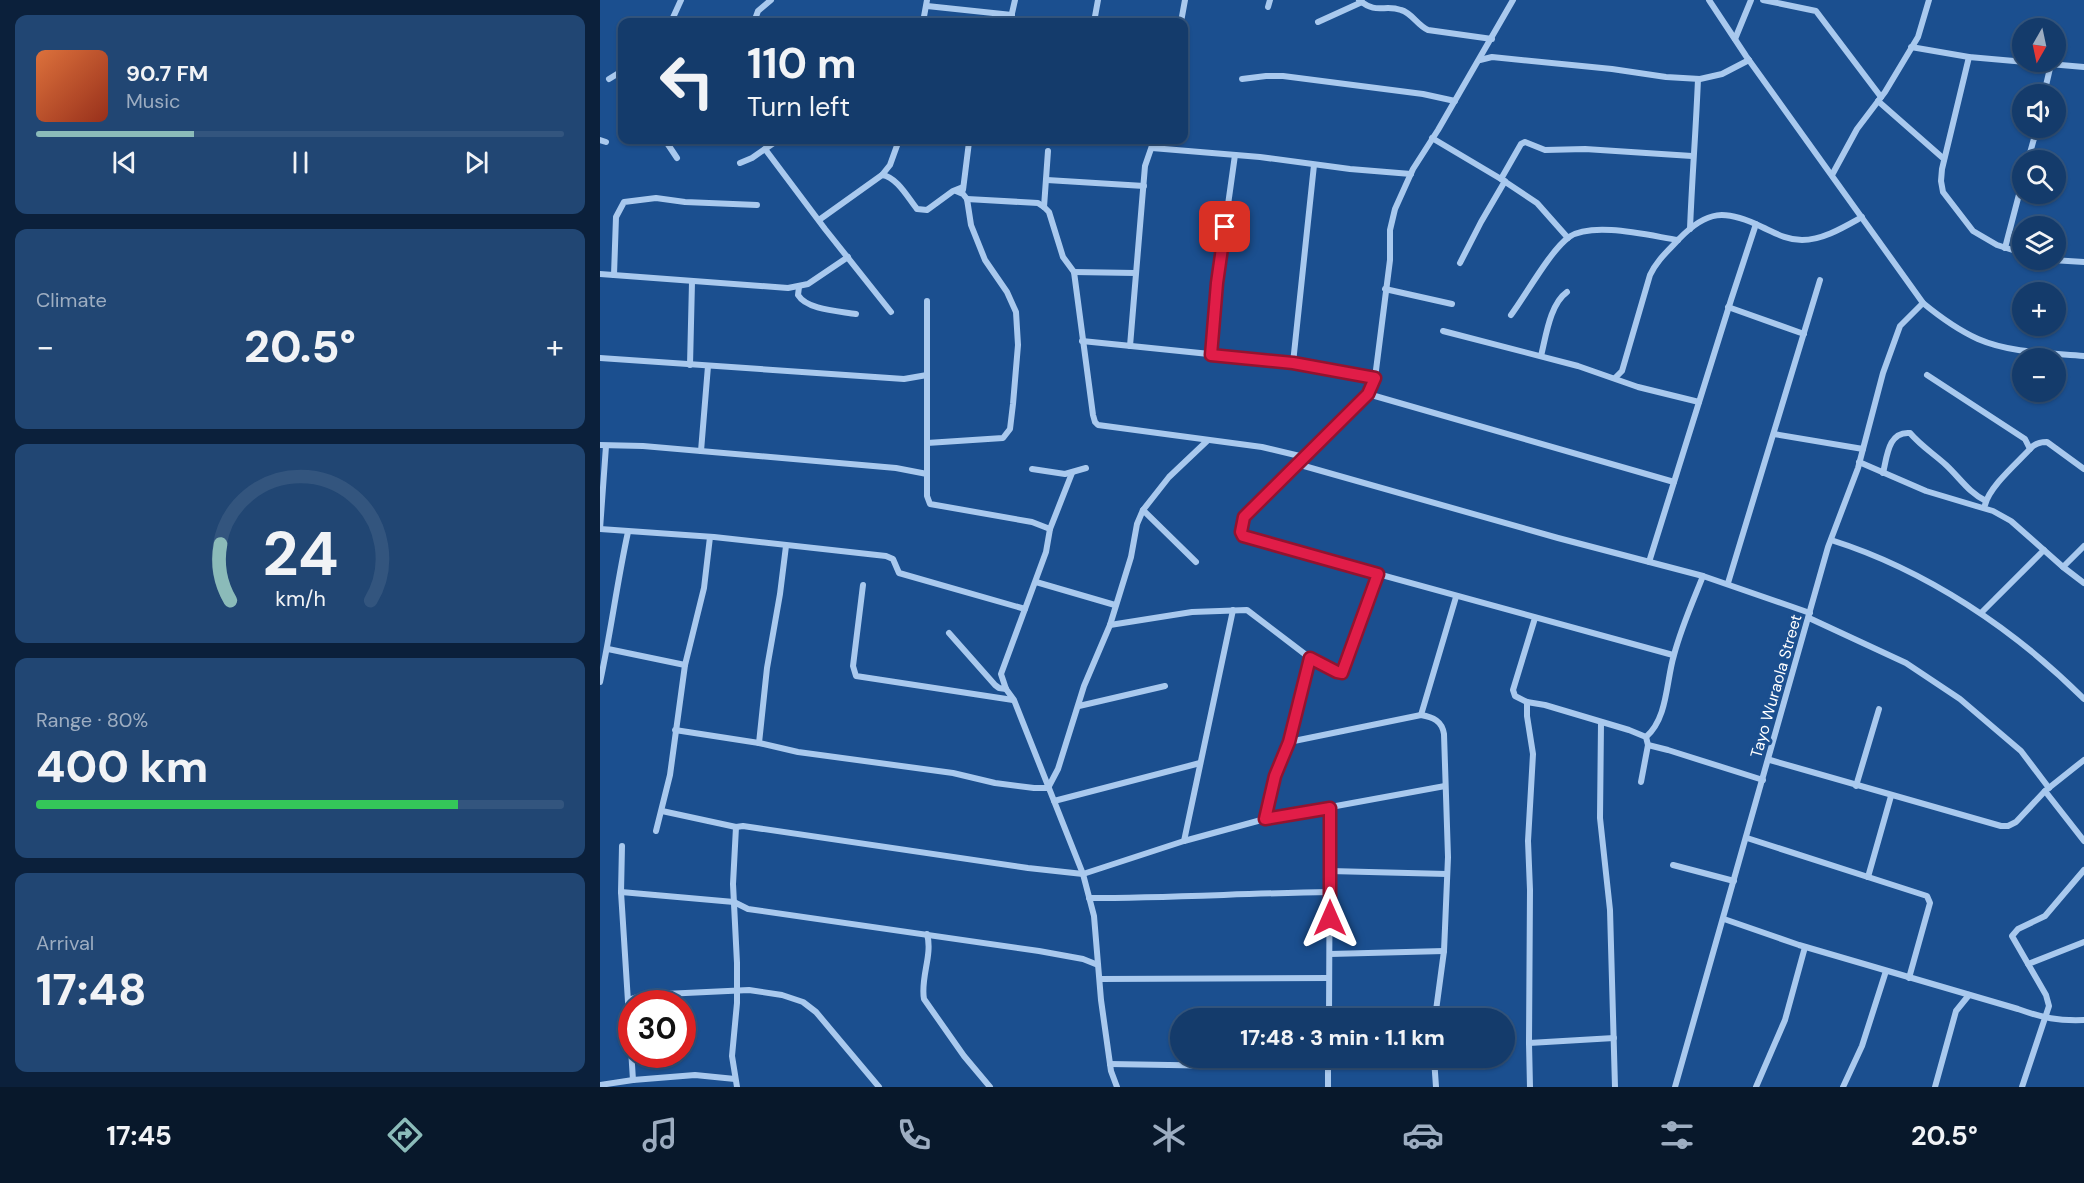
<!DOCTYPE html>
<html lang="en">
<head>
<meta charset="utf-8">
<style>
  :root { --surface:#143b6b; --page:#214673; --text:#f1f3f6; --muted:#9dadc1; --line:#33557e; --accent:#8bbbb9 }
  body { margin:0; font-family:"DM Sans",sans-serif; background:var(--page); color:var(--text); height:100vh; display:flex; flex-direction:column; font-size:22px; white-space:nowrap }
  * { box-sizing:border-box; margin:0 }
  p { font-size:20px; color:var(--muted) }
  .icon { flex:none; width:33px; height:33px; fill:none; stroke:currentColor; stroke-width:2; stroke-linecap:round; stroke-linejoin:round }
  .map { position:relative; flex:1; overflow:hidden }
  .side { display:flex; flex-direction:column; gap:15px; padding:15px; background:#0b203b; width:600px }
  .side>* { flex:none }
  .banner { position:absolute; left:18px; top:18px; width:570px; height:126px; border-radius:12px; box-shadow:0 2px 4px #0004,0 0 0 2px var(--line); background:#143b6b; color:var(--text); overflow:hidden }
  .needle { width:39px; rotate:189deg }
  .controls { position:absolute; left:1412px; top:18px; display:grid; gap:12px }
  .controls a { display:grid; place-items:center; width:54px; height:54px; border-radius:50%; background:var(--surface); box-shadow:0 2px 4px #0004,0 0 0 2px var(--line); font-size:30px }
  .speed { position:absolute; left:18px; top:990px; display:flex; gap:12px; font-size:30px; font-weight:700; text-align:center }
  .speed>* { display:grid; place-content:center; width:78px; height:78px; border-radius:50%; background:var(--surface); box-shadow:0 2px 4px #0004,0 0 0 2px var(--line); line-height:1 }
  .speed .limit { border:9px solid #d22; background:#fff; color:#111 }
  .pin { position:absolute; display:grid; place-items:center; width:51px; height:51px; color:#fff; margin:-26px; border-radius:12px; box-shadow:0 3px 9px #0006 }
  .me { position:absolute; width:66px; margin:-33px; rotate:0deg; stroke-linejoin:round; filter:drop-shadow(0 0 4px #0008) }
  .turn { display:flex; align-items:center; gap:21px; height:126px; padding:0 30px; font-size:27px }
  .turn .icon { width:78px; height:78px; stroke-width:2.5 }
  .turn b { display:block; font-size:42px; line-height:51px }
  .big { font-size:45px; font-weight:800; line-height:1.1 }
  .side .card { flex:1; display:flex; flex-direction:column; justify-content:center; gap:9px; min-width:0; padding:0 21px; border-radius:12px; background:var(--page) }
  .side .dial { align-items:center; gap:0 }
  .dial svg { height:156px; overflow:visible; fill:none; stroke:var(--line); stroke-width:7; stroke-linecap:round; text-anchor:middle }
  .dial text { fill:var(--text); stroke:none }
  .song { display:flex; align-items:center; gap:18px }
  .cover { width:72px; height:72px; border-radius:9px; background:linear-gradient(135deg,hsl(20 70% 55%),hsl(10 70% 35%)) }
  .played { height:6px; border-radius:3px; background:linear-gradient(90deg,var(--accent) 30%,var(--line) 30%) }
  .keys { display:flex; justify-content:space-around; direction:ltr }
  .heat { display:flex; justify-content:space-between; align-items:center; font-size:33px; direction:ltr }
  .charge { height:9px; border-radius:4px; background:linear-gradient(90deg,#34c759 80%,var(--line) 0) }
  .trip { position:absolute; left:570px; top:1008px; width:345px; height:60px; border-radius:30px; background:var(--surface); box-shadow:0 2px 4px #0004,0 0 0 2px var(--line); font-weight:800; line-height:60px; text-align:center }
  .tab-bar { display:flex; height:96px; justify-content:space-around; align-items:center; background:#08182b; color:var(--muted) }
  .tab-bar .icon { width:42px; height:42px }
  .tab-bar .active { color:var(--accent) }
  .tab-bar b { font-size:27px; color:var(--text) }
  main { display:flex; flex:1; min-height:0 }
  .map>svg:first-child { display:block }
</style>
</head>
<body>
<main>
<section class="side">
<div class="card">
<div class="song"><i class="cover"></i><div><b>90.7 FM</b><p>Music</p></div></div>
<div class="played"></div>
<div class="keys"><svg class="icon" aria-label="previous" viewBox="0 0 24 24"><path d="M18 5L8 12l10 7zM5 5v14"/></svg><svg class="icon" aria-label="pause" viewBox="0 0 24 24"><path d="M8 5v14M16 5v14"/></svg><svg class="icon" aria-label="next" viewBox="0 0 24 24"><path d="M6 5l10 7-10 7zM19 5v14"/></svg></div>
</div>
<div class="card"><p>Climate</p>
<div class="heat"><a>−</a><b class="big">20.5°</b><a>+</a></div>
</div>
<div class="card dial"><svg viewBox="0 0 100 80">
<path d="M14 69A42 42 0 1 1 86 69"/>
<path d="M14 69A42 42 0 0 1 9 40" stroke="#8bbbb9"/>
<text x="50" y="56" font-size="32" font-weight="700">24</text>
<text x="50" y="72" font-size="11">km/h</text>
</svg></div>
<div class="card"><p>Range · 80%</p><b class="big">400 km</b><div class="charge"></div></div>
<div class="card"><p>Arrival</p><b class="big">17:48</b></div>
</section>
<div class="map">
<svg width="1484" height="1087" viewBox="0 0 1484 1087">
  <rect width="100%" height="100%" fill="#1b4f8f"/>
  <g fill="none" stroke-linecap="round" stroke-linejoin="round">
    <g stroke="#a9c9ee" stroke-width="6">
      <path d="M759,0C777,15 784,4 801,10C812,13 817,25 828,30L892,39"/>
      <path d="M913,0L838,130L813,169L795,209L790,230V260L775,378L768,394L643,517L641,532L643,536L665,543L1073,655"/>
      <path d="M1109,0L1146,56L1323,303C1340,317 1358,330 1378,339C1410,353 1450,353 1484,356"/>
      <path d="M1163,0L1216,11L1281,97"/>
      <path d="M327,6L412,15"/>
      <path d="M668,7L670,0"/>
      <path d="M71,22L81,0"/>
      <path d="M154,22L158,11L171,0"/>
      <path d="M323,22L327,0"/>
      <path d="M410,22L415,0"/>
      <path d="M494,22L498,0"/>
      <path d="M581,22L585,0"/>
      <path d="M718,22L762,2"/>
      <path d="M1135,39L1151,0"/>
      <path d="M1311,47L1369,57L1484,67"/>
      <path d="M1369,57L1342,169L1341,181L1343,192L1373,231L1397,245L1422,253"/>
      <path d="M880,60L892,57L1012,69L1066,77L1100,79L1122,74L1149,60"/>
      <path d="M9,79L22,71"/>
      <path d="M642,79L666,76H683L823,94L855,101"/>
      <path d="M1444,94L1451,64"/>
      <path d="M1278,101L1344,159"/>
      <path d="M832,138L901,179L937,203L968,238"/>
      <path d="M0,140L6,142"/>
      <path d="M65,140L77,158"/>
      <path d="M552,148L660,157L750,169L811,174"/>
      <path d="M165,149L225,229L291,312"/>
      <path d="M1428,160L1437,128"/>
      <path d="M140,163L152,158L178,140"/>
      <path d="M282,175L290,165L299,140"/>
      <path d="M1232,175L1257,129L1285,92L1318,37L1329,0"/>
      <path d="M901,179L921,144L925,142L945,150L985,149L1092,156"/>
      <path d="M447,180L544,186"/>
      <path d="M363,190L369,142L374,140"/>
      <path d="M367,199L438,203L444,207L449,212L463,257L474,272L493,415L495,422L498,425L662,447L704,457"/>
      <path d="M444,207L448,151"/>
      <path d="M219,220L282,175C297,177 308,198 317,209L327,210L353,191L363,187"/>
      <path d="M1090,229C1092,178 1096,129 1098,79"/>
      <path d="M1405,248L1422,183"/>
      <path d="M1452,260L1484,262"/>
      <path d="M860,263L881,222L905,181"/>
      <path d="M474,272L535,273"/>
      <path d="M0,274L188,288L208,284L248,257"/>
      <path d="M14,275L16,217L24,202L56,198L85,202L157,205"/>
      <path d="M199,287L198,295C207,310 239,311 256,314"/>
      <path d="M785,289L852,304"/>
      <path d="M327,301V496L330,504L432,522L450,529"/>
      <path d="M1128,307L1204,334"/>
      <path d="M911,315C926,295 950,251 969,237C993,221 1051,236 1078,240"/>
      <path d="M843,331L978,366L1038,387L1099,402"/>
      <path d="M482,341L678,361L775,378"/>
      <path d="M530,346L545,166L554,140"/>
      <path d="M611,355L617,283L635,155"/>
      <path d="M941,356C946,336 950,304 967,292"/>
      <path d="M0,358L304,379L327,375"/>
      <path d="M693,363L714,165"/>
      <path d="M90,365L92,282"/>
      <path d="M1327,375L1425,439L1430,449"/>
      <path d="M1015,378L1022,371L1050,275C1057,260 1068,251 1079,239C1107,210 1125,209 1162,227C1175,233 1187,240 1202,240C1223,240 1244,227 1262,217"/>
      <path d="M768,394L1074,482"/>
      <path d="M1174,434L1263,449"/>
      <path d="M327,443L403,438L410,429L413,404L418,345L416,312L407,292L385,260L371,225L367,199L363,194L356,191"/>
      <path d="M0,445L43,446L296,468L327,474"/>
      <path d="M101,451L108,366"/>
      <path d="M1259,462L1326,491L1393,511L1411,521L1463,567L1484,583"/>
      <path d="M697,464L958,538L1103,576L1210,613"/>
      <path d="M432,469L465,474L486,468"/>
      <path d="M472,473L450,529L446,552L401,674L406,689L414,700L483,874L494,916L501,1000L511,1071L517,1087"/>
      <path d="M1283,473C1287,457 1288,431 1310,433C1321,446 1334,454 1346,465C1360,478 1369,493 1386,501"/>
      <path d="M1385,505C1389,487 1417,463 1430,449C1434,444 1441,442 1447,442L1484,469"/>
      <path d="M543,510L596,562"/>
      <path d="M0,529L114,537L286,556L293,559L299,573L425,609"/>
      <path d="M0,529L6,446"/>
      <path d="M1231,540C1326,570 1414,629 1484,699"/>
      <path d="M1049,562L1131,300L1156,224"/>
      <path d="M1463,567L1484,546"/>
      <path d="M436,582L515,605"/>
      <path d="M1128,583L1220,280"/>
      <path d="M263,585L253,666L256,676L413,700"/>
      <path d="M1381,613L1444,550"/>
      <path d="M1209,618L1306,663L1360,699L1421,751L1449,788"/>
      <path d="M510,625L592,612L647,610L710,658L737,672L742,673L778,574"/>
      <path d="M349,633L395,685L399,688L406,689"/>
      <path d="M8,649L85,665"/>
      <path d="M0,682C11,632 17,582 28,532"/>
      <path d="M927,702L945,705L1029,730L1046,737L1048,745L1068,750L1163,780"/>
      <path d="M479,706L565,686"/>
      <path d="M821,715L856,597"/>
      <path d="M1001,723L1000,818L1010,910L1015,1087"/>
      <path d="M75,730L159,743L198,752L353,773L395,783L434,788H448L458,769L484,686L510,625L531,557L537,524L543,510L569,477L607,441"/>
      <path d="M1046,737C1068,718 1066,681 1074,655C1081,628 1093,601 1103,576"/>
      <path d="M689,742L821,715C833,717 842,721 844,734L848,857L845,928L844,951L835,1018"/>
      <path d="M159,743L167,668L180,594L186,546"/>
      <path d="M1170,760L1401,826H1408L1416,822L1445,791L1484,760"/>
      <path d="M1041,782L1048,745"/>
      <path d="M1256,786L1279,709"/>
      <path d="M1445,791L1484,841"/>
      <path d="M454,801L600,763"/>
      <path d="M62,811L136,827L143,826L428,868L483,874L584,841L665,819L845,786"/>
      <path d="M665,819L675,776L689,742L710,658"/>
      <path d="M136,827L133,884L137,963V1003L132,1056L137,1087"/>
      <path d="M56,831L70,775L85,665L104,588L110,537"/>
      <path d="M1147,838L1327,896L1330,903L1309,978"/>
      <path d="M584,841L633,610"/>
      <path d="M22,846L21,892L33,1080"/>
      <path d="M1073,865L1134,881"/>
      <path d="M730,871L847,874"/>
      <path d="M1268,877L1291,796"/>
      <path d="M21,892L134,902L148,909L439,951L483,959L498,965"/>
      <path d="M489,898C570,898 650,893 730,892"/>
      <path d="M1124,919L1199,945L1418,1009C1443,1018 1458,1021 1484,1020"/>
      <path d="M327,934C333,955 320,978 324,999L364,1056L390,1087"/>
      <path d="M730,954L844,951"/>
      <path d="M1428,964L1484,942"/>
      <path d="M500,979L729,978"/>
      <path d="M28,1000L43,995L149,990L182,995L203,1002L216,1012L279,1087"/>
      <path d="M729,1018L730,808"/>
      <path d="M929,1043L1014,1038"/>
      <path d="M834,1058L836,1087"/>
      <path d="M510,1064L627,1066L728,1062"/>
      <path d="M0,1085L33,1080L95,1075L135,1079"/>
      <path d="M728,1087V1058"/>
      <path d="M930,1087L929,1043L930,890L928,841L933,754L927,716V702L915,696L913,690L935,618"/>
      <path d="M1075,1087L1228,547L1258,468L1283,373L1300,326L1323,303"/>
      <path d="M1156,1087L1185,1020L1205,947"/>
      <path d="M1243,1087L1262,1046L1286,971"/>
      <path d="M1335,1087L1356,1011L1369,995"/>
      <path d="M1422,1087L1449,1006L1446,995L1412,936L1418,929L1445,916L1484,870"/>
    </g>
  </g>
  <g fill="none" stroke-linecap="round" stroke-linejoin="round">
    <defs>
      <path id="route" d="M625,227L617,283L611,355L693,363L775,378L768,394L644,517L641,532L643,536L778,574L742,673L737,672L710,658L689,742L675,776L665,819L730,808V918"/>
    </defs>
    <use href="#route" stroke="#92132f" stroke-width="15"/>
    <use href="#route" stroke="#e11d48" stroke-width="10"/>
  </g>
  <g text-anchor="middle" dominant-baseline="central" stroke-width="6" stroke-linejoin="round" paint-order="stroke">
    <g font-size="16" fill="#fff" stroke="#1b4f8f">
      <text transform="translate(1176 686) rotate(-74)">Tayo Wuraola Street</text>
    </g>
  </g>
</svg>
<div class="controls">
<a><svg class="needle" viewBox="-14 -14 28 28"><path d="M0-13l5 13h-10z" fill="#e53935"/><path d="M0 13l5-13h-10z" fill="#9dadc1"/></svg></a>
<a><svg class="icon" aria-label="sound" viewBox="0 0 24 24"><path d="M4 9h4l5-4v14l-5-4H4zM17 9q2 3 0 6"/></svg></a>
<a><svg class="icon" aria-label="search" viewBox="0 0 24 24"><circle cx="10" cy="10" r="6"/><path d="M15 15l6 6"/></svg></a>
<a><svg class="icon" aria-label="layers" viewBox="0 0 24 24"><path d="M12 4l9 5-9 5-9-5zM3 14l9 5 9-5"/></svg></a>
<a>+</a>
<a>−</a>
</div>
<div class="speed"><div class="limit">30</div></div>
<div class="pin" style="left:625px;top:227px;background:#d93025"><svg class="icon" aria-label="arrive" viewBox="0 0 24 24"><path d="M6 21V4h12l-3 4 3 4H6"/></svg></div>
<svg class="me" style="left:730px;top:918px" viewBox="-20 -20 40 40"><path d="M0-17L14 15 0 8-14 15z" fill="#e11d48" stroke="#fff" stroke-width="4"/></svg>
<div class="trip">17:48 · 3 min · 1.1 km</div>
<div class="banner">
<div class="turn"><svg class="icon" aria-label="left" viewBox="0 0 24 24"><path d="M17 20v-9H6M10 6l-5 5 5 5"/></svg><div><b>110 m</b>Turn left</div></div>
</div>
</div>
</main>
<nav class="tab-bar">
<b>17:45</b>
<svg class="icon active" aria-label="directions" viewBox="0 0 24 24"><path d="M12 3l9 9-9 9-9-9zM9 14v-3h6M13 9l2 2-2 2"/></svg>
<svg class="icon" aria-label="music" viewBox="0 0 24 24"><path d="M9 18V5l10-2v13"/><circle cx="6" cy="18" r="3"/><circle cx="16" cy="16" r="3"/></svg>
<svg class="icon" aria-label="phone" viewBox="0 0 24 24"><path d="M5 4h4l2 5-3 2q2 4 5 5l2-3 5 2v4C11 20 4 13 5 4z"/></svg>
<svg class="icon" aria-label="climate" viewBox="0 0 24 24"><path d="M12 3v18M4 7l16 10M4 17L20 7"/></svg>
<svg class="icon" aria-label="car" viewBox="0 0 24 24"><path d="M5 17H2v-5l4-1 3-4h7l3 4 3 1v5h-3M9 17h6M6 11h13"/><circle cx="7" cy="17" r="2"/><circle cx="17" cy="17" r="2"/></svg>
<svg class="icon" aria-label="filters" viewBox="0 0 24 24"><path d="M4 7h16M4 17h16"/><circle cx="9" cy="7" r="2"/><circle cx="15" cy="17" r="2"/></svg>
<b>20.5°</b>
</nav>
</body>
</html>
